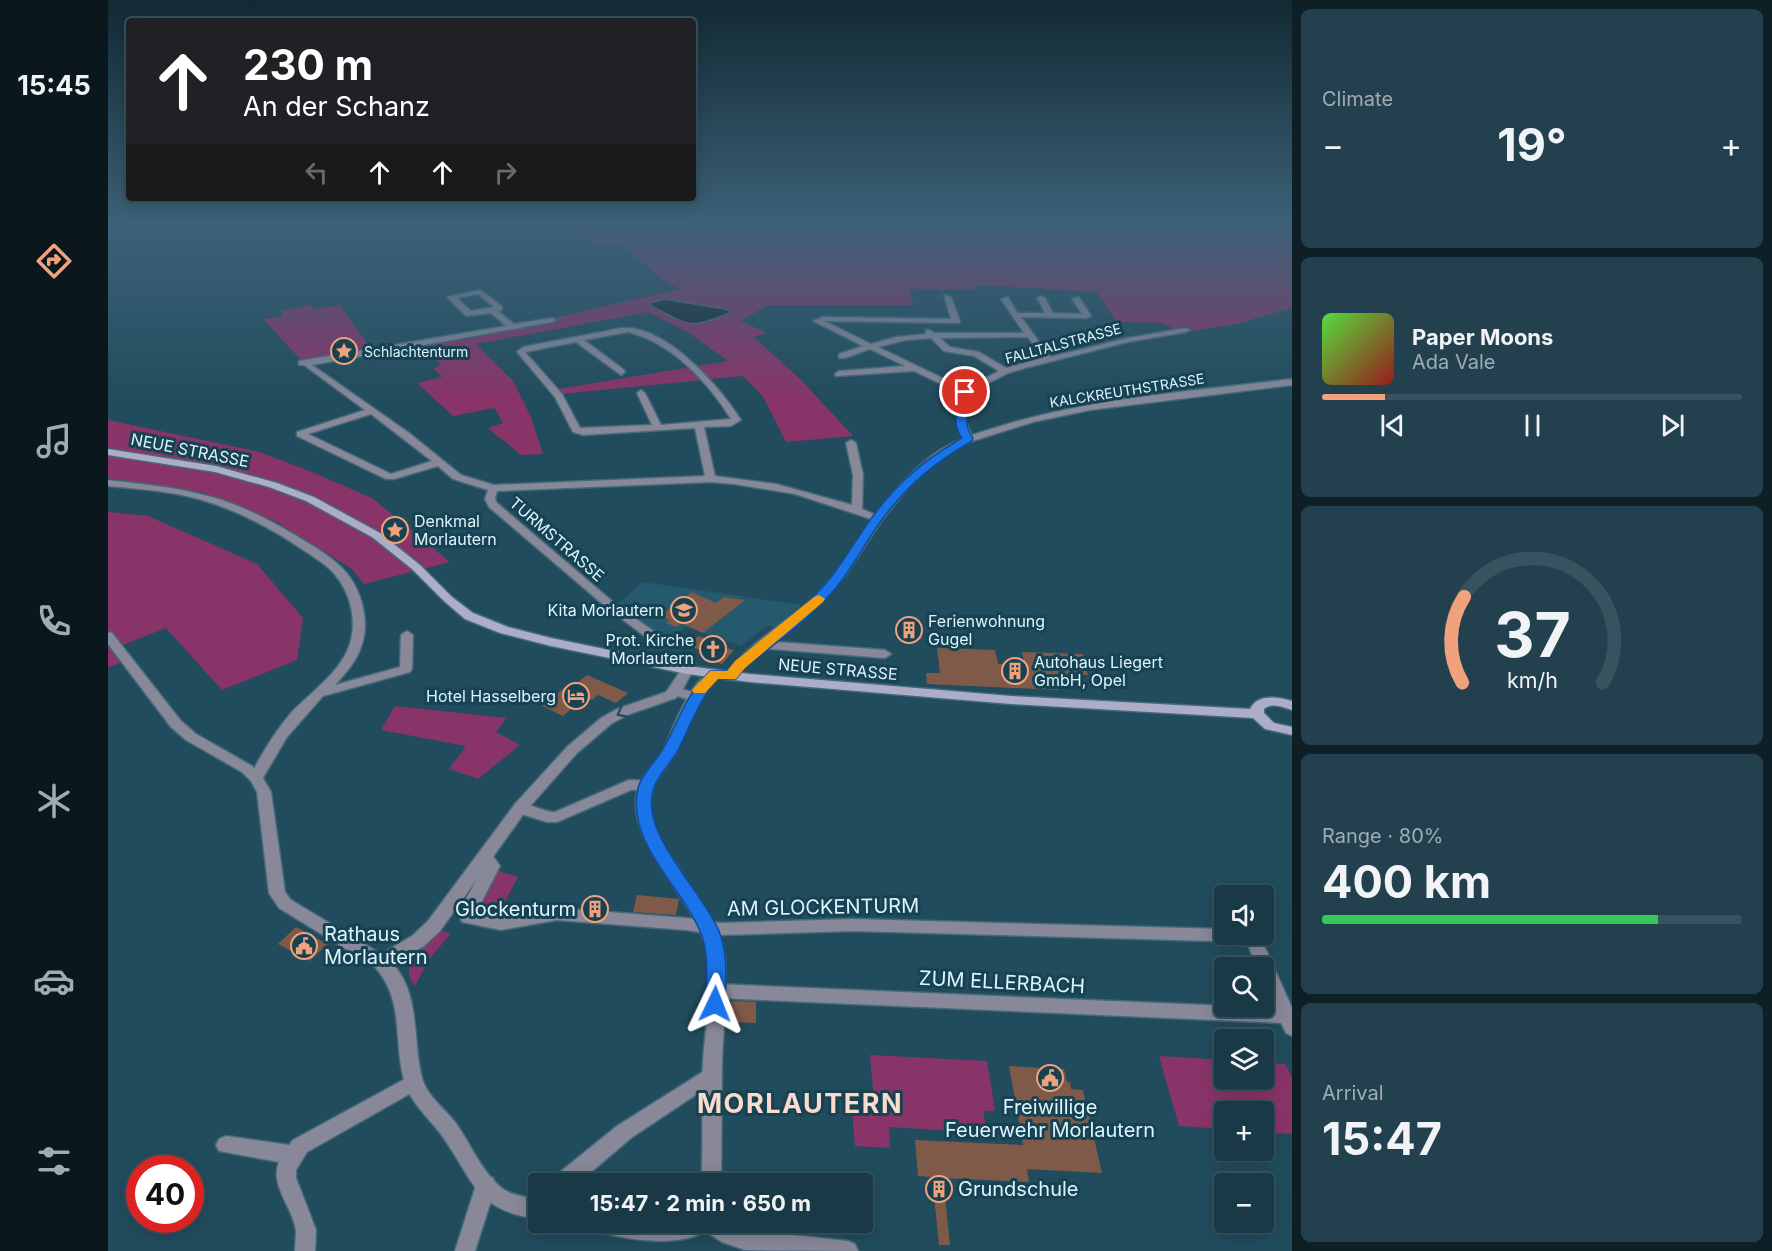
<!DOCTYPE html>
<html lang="en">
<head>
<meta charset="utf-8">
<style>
  :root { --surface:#193946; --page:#22404d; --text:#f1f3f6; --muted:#9facb3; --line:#37535f; --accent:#f1a17c }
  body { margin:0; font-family:Inter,sans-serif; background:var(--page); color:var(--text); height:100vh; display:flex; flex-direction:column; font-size:22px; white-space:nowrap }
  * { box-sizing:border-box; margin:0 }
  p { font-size:20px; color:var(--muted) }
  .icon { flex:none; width:33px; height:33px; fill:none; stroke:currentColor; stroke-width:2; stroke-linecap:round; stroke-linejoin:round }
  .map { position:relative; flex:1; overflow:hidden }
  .drawer { display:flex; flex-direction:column; gap:9px; padding:9px; background:#0e1f26; width:480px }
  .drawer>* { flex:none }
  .hud { position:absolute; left:18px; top:18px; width:570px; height:183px; border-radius:6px; box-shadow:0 3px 15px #0003,0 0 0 2px var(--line); background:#202124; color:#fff; overflow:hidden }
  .buttons { position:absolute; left:1106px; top:885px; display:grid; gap:12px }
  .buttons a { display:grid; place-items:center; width:60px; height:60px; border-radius:6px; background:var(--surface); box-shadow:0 3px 15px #0003,0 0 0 2px var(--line); font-size:30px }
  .speed { position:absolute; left:18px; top:1155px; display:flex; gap:12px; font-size:30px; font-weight:700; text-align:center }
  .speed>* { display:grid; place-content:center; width:78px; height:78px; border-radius:50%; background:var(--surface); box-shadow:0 3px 15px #0003,0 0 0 2px var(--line); line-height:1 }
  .speed .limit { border:9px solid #d22; background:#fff; color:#111 }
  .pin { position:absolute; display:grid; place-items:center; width:51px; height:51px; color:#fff; margin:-26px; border:3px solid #fff; border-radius:50%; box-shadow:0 2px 6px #0007 }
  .me { position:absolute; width:66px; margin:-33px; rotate:2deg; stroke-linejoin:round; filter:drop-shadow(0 0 4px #0008) }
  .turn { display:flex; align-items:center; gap:21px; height:126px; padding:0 18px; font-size:27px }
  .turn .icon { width:78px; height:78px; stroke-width:2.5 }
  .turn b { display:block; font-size:42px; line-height:51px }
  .lanes { display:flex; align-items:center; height:57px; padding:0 18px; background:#0003; justify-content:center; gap:30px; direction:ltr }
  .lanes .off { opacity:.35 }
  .big { font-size:45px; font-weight:700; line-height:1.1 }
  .drawer .card { flex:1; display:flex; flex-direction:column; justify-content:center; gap:9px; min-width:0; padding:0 21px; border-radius:9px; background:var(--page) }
  .drawer .dial { align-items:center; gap:0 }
  .dial svg { height:156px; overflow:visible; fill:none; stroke:var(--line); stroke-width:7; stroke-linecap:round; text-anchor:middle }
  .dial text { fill:var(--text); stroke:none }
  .song { display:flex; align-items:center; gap:18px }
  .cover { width:72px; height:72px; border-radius:9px; background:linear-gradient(135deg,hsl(110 70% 55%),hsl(0 70% 35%)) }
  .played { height:6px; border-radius:3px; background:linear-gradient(90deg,var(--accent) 15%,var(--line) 15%) }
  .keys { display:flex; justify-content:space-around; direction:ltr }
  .heat { display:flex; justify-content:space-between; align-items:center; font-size:33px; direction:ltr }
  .charge { height:9px; border-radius:4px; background:linear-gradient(90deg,#34c759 80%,var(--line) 0) }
  .trip { position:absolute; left:420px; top:1173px; width:345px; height:60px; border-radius:6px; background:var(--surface); box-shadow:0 3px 15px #0003,0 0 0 2px var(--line); font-weight:700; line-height:60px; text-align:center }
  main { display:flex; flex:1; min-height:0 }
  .tabs { display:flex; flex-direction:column; width:108px; justify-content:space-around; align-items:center; background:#0a171c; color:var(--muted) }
  .tabs .icon { width:42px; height:42px }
  .tabs .active { color:var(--accent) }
  .tabs b { font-size:27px; color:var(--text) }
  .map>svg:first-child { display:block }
</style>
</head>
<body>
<main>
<nav class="tabs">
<b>15:45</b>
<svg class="icon active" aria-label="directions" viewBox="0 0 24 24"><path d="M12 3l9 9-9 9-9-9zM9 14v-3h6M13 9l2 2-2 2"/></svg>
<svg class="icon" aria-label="music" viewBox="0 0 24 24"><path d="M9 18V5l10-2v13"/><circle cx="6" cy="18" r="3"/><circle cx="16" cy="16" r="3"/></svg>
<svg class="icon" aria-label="phone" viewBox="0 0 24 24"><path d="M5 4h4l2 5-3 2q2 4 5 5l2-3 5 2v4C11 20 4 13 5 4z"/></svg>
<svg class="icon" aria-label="climate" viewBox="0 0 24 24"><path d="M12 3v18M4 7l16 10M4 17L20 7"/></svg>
<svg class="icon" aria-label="car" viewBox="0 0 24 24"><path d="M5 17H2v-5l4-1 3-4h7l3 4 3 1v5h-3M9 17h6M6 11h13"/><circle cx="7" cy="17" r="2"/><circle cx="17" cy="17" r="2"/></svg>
<svg class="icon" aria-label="filters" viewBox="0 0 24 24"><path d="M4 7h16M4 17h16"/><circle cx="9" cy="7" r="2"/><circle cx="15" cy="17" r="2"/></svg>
</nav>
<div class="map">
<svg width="1184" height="1251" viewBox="0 0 1184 1251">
  <rect width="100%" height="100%" fill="#214c5d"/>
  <path fill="#25596d" d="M535,582L694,605L667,628L660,625L633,646L578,627L560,640L510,604Z"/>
  <g fill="#893468">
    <path d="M446,226H1184V308L1128,324L1071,333L1056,323L1009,322L988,292L866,285L868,290L800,289L806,305H660L633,321L659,333L646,337L694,381L745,436L678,442L654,395L635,376L453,394L450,389L620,361L581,333L540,312L368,344L405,381L423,417L435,454L413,455L380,428L395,423L387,408L345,416L309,383L334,377L325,368L333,365L311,342L437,320L572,289L554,280L514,244L498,246Z"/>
    <path d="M203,305L205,309L232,305L264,350L201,362L191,358L155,319L175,316L172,311Z"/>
    <path d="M0,420L151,452L199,470L264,498L342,562L256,584L244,569L169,522L94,492L0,478Z"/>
    <path d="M0,512L40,516L149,564L195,618L189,660L114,690L58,628L10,647L18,660L0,668Z"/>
    <path d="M287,706L398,718L388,732L412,745L370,779L341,769L358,746L273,730Z"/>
    <path d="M388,870L410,877L389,916L368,913L373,898Z"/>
    <path d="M333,931L343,933L320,961L307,986C305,983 301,977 301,973C300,956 322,941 333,931Z"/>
    <path d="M762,1055L879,1061L887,1111H875L879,1133L781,1127L782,1148L747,1146L744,1112L767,1113Z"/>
    <path d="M1051,1056L1116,1060V1078H1155V1062L1177,1064L1184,1077V1134L1155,1132V1112H1116V1129L1071,1126Z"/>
  </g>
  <path fill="#162b34" stroke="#526771" stroke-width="1.5" d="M556,299L617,309L622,311V313C579,330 583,326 543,306V303Z"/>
  <g fill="#7f5a49">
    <path d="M584,592L608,603L616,597L637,600L595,633L573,623L568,627L558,623L561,620L552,616Z"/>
    <path d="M790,620L812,621L814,639L801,638V633H790Z"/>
    <path d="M590,636L620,646L618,648L626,650L614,664L603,660L607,655L581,646Z"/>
    <path d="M829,648L887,650L890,664L917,665L914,652L975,654L980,675L946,674L950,690L819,684L818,673H832Z"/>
    <path d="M479,675L520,693L508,703L490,695L484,700L476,697L455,716L434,706L457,687L462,689Z"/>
    <path d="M529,895L571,899L568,915L525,912Z"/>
    <path d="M188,927L219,944L202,961L170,944Z"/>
    <path d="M623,1001L648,1002V1023L622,1022Z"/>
    <path d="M901,1066L956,1069L959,1082H962L963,1089L975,1090L994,1173L919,1169L921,1182L835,1178L842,1245H831L824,1177L810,1176L807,1140L915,1145Z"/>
  </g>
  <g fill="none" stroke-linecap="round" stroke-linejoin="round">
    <defs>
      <g id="minor">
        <path d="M372,290L394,306V310L390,311L406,324L444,318L448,320L444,322L204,365L301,433L353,475L386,485L597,476L587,428L475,435L465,432L447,397L409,352L415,347C439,342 464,338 488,333C498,332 510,327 520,328C562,330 612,387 633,420L623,426L596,427L607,476L668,484L744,505L745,475L738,443L743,440L748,443L755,475L754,509L775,518L770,521L766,520L687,494L626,484L603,482L389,491L387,499L389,503L505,602L559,641L561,644L555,648L551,647L497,606L381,507L377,499L380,490L345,479L330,466L286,479H278L189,436V432L257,410L196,365H191V361L398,326L383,313L358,316L339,297ZM370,294L386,307L363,311L349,298ZM520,332C564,343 600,382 623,419L553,425L537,393L533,390L529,393L544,425L472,428L454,394L417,352L468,342L513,375L517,372L516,370L476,340ZM263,414L324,461L283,474L200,434Z"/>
        <path d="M836,295L843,297L852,321L851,323L716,321L763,344L788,337L818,334V330H821L827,333H916L893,299L900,297L909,313H937L929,298L933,296L937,298L945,313L974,314L964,299L971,297L983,316L979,318L913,317L942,357L1020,338L1078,328L1082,330L1078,332L1020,342L917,368L900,373L861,393L858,422L865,438L860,441L857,440C846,425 850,411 852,393L806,371L728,376L727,374L731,371L797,366L762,349L737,358H731V354L755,346L705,321L715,317L843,319ZM920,337L935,358L898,368L871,352L842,347L832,338ZM823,338L836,351L866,356L891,371L857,389L770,347L798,340Z"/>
        <path d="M0,480C34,484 67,487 100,496C131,504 160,519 187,535C203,545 220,554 233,567C253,586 263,621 253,647C248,662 237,674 227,685L292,667L293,635L299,631L305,635L304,669L302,672L215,696L179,737L153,781H143L141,778C153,755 166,733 183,713C202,693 229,675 240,649C250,626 244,595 228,576C221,566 210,560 200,553C168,531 132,511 94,500C64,491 32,489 0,486Z"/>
        <path d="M656,641L777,650L783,654L777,658L652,648L650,645Z"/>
        <path d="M567,687L591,694L592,697L586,701L562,694L561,691Z"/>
        <path d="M521,780L543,781L545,785L543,789L523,790L449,822H439L407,812L405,808L407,804C419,801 434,812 447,812Z"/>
        <path d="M377,850L382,852L392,866L368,913L393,918L449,908L578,918L612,923L745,919L1116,929V934H1151L1184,1008V1036L1178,1033L1173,1023L608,998L602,996L599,991L602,986L608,984L1167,1008L1155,981V968H1149L1139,942L745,931L612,935L578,930L449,920L393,930L354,922L352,918V910L376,866L369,856L372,852Z"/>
        <path d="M604,1066L610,1068L613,1074L610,1080L523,1138L469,1184H443L446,1177L509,1126Z"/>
        <path d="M306,1074L312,1076L315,1082L312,1088L199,1152L188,1170V1178L208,1230L207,1251H187C187,1245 188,1238 188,1231C186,1209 161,1185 171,1162L111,1151L108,1145L111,1139L118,1136L181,1145L185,1140Z"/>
        <path d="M378,1175L385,1178L388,1185L367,1251H347L368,1185L371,1178Z"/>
        <path d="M591,1222H620L637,1230L740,1241L747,1244L750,1251L637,1250L614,1242L594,1229Z"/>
      </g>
      <g id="tertiary">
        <path d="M1184,379V385L982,410L925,422L855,444L827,462L799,489L774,520L739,573L716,600L636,667L627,679L623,680L617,676C640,642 679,624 708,595C731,573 746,545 764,519C780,497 799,476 820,459C841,441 867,434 893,426C987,397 1087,391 1184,379Z"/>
        <path d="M0,632L4,633L73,721L88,734L144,766L153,775L163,792L177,892L183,900L273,954L304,936L320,921L407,804L459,747L493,718L509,709L558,692L575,667H583L585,670L576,687L568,698L519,715L503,724L469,753L417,812L332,931L316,946L285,964C313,995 304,1040 314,1078C319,1096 336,1108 347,1122C363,1144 373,1172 395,1189C405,1196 419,1197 430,1199V1219C365,1210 366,1179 332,1133C319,1116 302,1102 296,1080C285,1040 297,1001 267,967L171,908L161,893L149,792L143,781L134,772L78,740L63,727L0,644Z"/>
        <path d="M607,670L613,674L593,698L568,752L545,785L542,804L545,824L554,843L604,920L614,943L617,958L618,991L614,1059L613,1184H593C596,1143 593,1102 595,1061C597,1027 605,992 600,957C593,901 511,841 531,785C535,774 545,766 552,756C558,747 561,737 565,727C573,710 588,675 607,670Z"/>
        <path d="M483,1222L560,1225L605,1222C589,1251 514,1241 486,1229Z"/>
      </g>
      <path id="secondary" d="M0,449L108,466L169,483L206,497L272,533L312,565L344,597L365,613L400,627L443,638L579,666L642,674L903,696L1142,709C1150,693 1170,697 1184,701V710C1174,707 1165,702 1156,709V713L1166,723L1184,727V735L1157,729L1145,718L903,704L642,682L579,674L443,646L392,633L357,619L336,601L304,569L264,537L198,501L161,487L107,472L0,455Z"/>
    </defs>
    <use href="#minor" stroke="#436a7a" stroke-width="3"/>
    <use href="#tertiary" stroke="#436a7a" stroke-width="3"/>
    <use href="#secondary" stroke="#436a7a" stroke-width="3"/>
    <use href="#minor" fill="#889" fill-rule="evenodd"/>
    <use href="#tertiary" fill="#889" fill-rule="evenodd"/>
    <use href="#secondary" fill="#adadc7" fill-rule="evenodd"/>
  </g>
  <defs><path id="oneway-chevron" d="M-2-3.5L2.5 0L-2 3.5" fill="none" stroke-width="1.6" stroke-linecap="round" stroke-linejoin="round" transform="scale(1.5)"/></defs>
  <use stroke="#274c5d" href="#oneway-chevron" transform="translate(513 713) rotate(153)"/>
  <linearGradient id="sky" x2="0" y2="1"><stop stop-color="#122a33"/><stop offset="0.56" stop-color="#3d6178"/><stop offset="1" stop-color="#3d6178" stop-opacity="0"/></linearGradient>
  <rect width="1184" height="402" fill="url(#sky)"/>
  <path fill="#1a73e8" stroke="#114b97" stroke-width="1.5" d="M854,390L862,392C860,409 854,424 865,438L864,441C825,464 803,482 775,518C755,545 741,576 717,600C694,625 663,646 637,668L628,679H610C591,699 583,725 570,750C564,762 552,772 547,785C527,830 595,891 611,931C620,955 618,979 617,1004L614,1010L607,1012L600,1010L598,1004C598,980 602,954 592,931C572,884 518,843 530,788C533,774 548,762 555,749C572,719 576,697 602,671H619L627,661C653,640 684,619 708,594C731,571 746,542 765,516C791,481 816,460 854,438C844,426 848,403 854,390Z"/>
  <path fill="#f59e0b" d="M711,595L717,599L715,602L637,668L628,679H610L597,693H586L584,690L602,671H619L627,661L706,597Z"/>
  <defs>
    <symbol id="sight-ring" viewBox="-11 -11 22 22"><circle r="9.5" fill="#164252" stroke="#f1a17c" stroke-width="1.5"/><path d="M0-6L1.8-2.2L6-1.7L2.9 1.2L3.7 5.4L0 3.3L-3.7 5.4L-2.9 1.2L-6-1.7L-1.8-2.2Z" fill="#f1a17c"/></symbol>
    <symbol id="school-ring" viewBox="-11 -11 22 22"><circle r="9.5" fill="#164252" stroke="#f1a17c" stroke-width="1.5"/><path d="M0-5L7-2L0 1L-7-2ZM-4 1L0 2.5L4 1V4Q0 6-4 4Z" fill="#f1a17c"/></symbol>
    <symbol id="building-ring" viewBox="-11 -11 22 22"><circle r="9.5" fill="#164252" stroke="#f1a17c" stroke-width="1.5"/><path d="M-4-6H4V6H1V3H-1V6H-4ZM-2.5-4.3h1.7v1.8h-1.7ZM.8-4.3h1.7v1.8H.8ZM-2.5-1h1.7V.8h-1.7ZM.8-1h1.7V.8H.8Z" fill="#f1a17c"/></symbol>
    <symbol id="church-ring" viewBox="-11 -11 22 22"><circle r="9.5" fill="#164252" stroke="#f1a17c" stroke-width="1.5"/><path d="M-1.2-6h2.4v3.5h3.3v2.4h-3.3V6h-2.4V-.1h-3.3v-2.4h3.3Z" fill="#f1a17c"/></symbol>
    <symbol id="hotel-ring" viewBox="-11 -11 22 22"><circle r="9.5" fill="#164252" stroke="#f1a17c" stroke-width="1.5"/><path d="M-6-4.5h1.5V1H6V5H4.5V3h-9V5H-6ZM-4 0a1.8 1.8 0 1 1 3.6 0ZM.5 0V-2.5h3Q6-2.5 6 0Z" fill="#f1a17c"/></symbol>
    <symbol id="civic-ring" viewBox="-11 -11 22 22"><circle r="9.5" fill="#164252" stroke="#f1a17c" stroke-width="1.5"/><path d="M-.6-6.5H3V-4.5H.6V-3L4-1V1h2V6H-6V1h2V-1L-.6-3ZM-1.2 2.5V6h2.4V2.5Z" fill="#f1a17c"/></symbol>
  </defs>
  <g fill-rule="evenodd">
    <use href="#sight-ring" x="221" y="336" width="30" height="30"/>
    <use href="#sight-ring" x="272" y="515" width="30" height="30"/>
    <use href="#school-ring" x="561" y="595" width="30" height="30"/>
    <use href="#building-ring" x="786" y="615" width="30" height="30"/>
    <use href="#church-ring" x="590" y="634" width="30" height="30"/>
    <use href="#building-ring" x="892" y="656" width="30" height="30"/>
    <use href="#hotel-ring" x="453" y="681" width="30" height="30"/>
    <use href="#building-ring" x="472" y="894" width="30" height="30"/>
    <use href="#civic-ring" x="181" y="931" width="30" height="30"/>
    <use href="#civic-ring" x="927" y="1063" width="30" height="30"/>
    <use href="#building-ring" x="816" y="1174" width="30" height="30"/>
  </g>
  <g text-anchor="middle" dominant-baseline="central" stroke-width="6" stroke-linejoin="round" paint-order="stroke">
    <g font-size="14" fill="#ddf4fe" stroke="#164252">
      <text transform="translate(955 343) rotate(-15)">FALLTALSTRASSE</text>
      <text transform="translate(1019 390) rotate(-9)">KALCKREUTHSTRASSE</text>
    </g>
    <g font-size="14" fill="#ddf4fe" stroke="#164252" text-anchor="start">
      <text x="256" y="351">Schlachtenturm</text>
    </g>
    <g font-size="16" fill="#ddf4fe" stroke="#164252">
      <text transform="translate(82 450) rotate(11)">NEUE STRASSE</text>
      <text transform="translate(449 539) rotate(41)">TURMSTRASSE</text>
      <text transform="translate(730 669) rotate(5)">NEUE STRASSE</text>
    </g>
    <g font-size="16" fill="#ddf4fe" stroke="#164252" text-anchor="start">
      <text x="306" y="521">Denkmal<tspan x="306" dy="18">Morlautern</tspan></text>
      <text x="556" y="610" text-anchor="end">Kita Morlautern</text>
      <text x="820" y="621">Ferienwohnung<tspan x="820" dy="18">Gugel</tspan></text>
      <text x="586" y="640" text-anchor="end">Prot. Kirche<tspan x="586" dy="18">Morlautern</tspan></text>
      <text x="926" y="662">Autohaus Liegert<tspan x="926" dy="18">GmbH, Opel</tspan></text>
      <text x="448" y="696" text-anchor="end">Hotel Hasselberg</text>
    </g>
    <g font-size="20" fill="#ddf4fe" stroke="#164252">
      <text transform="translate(715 907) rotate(-1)">AM GLOCKENTURM</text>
      <text transform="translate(894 982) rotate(3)">ZUM ELLERBACH</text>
    </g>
    <g font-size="20" fill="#ddf4fe" stroke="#164252" text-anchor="start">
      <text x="468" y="909" text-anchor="end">Glockenturm</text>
      <text x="216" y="934">Rathaus<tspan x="216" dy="23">Morlautern</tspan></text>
      <text x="942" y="1107" text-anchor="middle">Freiwillige<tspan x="942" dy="23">Feuerwehr Morlautern</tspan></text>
      <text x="850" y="1189">Grundschule</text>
    </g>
    <g font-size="27" font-weight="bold" letter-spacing="1.5" fill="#fadbcc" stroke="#164252">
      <text x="692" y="1103">MORLAUTERN</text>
    </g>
  </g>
</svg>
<div class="buttons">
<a><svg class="icon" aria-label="sound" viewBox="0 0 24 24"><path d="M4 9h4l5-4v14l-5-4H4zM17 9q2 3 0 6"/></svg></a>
<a><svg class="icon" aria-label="search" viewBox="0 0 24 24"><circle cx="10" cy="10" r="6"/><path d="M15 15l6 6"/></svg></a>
<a><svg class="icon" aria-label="layers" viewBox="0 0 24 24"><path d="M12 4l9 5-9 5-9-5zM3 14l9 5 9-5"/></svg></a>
<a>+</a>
<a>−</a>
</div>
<div class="speed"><div class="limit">40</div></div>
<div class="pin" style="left:857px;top:392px;background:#d93025"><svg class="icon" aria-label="arrive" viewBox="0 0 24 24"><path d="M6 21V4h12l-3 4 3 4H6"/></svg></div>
<svg class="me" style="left:607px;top:1004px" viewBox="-20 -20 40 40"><path d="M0-17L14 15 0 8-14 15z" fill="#1a73e8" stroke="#fff" stroke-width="4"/></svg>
<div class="trip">15:47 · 2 min · 650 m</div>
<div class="hud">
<div class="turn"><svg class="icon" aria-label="ahead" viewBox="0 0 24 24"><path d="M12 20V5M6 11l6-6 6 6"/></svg><div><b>230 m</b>An der Schanz</div></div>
<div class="lanes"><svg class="icon off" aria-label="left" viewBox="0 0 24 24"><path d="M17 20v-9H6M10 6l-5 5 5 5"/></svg><svg class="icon" aria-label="ahead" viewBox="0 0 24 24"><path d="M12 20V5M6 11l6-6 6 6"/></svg><svg class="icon" aria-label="ahead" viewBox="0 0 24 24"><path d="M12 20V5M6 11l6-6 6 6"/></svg><svg class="icon off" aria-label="right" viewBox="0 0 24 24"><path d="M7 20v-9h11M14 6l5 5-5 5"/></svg></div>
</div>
</div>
<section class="drawer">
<div class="card"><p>Climate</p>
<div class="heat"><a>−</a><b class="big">19°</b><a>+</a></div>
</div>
<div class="card">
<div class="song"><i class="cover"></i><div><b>Paper Moons</b><p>Ada Vale</p></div></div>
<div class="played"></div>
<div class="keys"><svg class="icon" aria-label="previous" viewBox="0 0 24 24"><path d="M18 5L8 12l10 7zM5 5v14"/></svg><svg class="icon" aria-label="pause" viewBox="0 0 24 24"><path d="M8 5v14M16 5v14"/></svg><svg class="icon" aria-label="next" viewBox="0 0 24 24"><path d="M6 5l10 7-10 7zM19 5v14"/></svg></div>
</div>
<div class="card dial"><svg viewBox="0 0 100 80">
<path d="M14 69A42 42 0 1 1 86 69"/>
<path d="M14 69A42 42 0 0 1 15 25" stroke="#f1a17c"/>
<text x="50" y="56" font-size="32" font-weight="700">37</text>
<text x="50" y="72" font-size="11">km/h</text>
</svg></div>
<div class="card"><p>Range · 80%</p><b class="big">400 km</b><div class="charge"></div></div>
<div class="card"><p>Arrival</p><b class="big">15:47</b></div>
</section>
</main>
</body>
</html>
